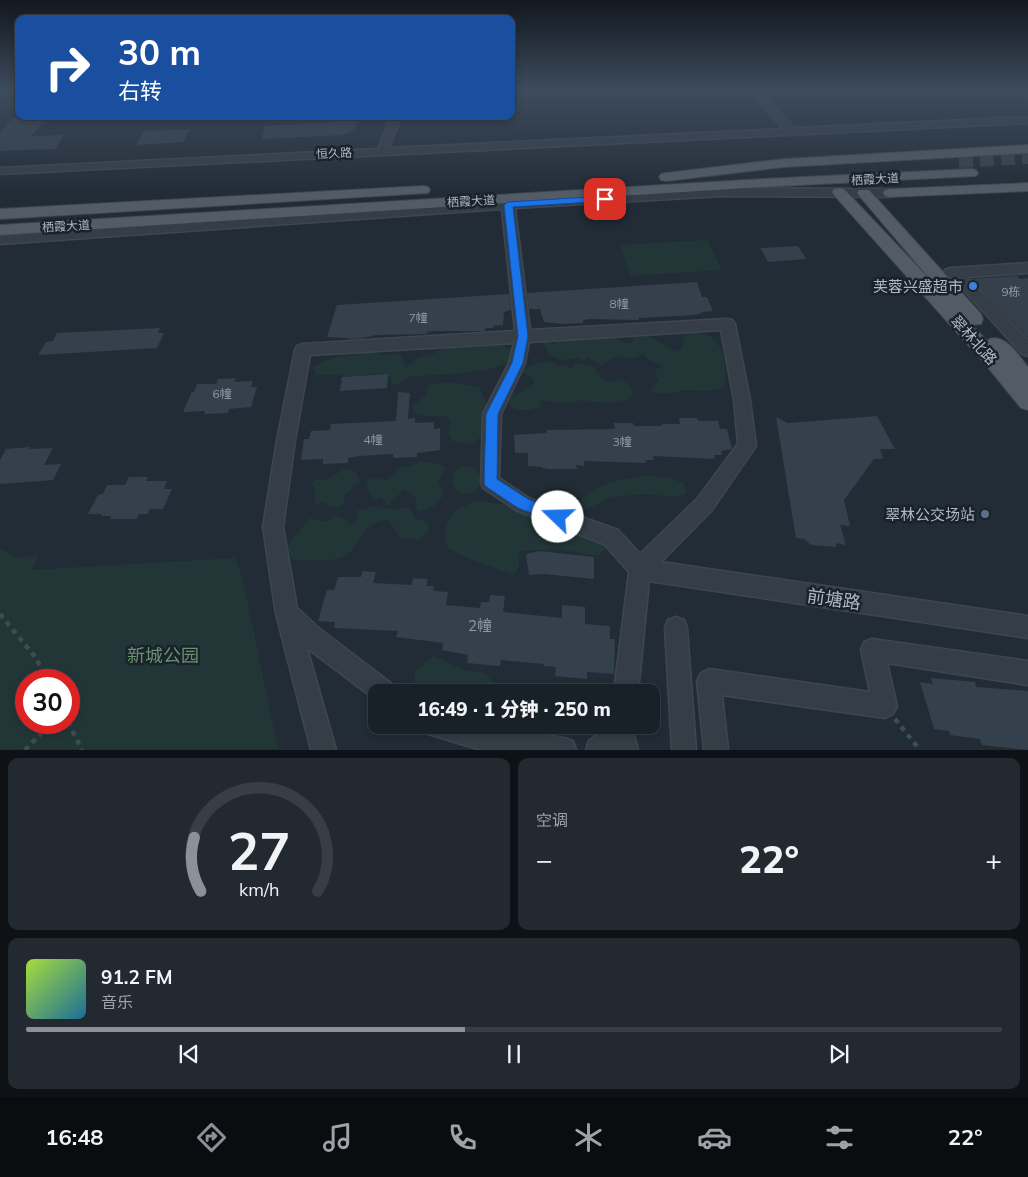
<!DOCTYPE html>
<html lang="zh">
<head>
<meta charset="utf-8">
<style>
  :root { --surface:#192128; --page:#222930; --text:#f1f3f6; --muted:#9fa3a8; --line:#373e45; --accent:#8c9099 }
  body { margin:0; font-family:Mulish,"Noto Sans SC",sans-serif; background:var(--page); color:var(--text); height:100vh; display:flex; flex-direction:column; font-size:19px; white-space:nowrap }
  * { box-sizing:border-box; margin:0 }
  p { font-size:16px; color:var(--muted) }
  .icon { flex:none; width:28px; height:28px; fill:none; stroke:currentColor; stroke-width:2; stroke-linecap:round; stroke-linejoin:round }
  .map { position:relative; height:750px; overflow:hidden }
  .side { display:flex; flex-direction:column; gap:8px; padding:8px; background:#0e1216; flex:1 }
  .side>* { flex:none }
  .banner { position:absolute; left:15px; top:15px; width:500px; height:105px; border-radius:10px; box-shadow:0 2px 8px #0003,0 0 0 1px var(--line); background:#1a4fa0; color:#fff; overflow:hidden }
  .speed { position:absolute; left:15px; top:669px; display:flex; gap:10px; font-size:25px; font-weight:700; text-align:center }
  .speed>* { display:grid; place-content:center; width:65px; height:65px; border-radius:50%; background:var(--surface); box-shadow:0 2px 8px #0003,0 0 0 1px var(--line); line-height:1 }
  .speed .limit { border:8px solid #d22; background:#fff; color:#111 }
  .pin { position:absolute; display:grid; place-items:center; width:42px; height:42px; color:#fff; margin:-21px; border-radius:10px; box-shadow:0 2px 8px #0006 }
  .me { position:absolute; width:55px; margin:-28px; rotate:291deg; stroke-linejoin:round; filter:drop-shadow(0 0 4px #0008) }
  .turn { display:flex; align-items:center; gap:18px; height:105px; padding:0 20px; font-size:22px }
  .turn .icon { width:65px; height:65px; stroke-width:2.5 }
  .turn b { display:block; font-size:35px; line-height:42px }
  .big { font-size:38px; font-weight:800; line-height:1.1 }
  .side .widget { flex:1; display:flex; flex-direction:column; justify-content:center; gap:8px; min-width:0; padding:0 18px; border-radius:10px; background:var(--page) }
  .side .dial { align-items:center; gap:0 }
  .dial svg { height:130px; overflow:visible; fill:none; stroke:var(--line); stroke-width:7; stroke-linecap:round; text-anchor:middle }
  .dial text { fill:var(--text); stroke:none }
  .song { display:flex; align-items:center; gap:15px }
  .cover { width:60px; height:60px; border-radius:8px; background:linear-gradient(135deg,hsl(80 70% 55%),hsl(200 70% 35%)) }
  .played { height:5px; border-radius:2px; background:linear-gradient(90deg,var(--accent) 45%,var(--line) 45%) }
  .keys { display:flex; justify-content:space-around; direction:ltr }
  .heat { display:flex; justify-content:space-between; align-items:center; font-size:28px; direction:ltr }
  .side .tiles { flex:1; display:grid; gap:8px; grid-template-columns:1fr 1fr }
  .widget:last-child { grid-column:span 2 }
  .trip { position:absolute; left:368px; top:684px; width:292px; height:50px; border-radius:10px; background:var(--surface); box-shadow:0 2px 8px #0003,0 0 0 1px var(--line); font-weight:800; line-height:50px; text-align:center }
  .dock { display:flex; height:80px; justify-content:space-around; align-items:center; background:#0a0d10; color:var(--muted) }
  .dock .icon { width:35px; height:35px }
  .dock .selected { color:var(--accent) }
  .dock b { font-size:22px; color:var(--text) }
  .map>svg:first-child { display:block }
</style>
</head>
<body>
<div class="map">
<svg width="1028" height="750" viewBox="0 0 1028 750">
  <rect width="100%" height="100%" fill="#212c36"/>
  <g fill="#233637" fill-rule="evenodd">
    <path d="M707,240L722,270L630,276L620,245Z"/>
    <path d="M686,333C694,333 702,332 709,336C726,344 726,372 725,388L707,391L685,390L666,394L652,392V387L659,381L654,369L661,368L662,366L649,360L644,354L632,359L617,356L601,365L587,357L586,361L577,358L561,360L549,354L543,342L547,341L554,345L560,339L611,335C618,340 625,345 633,342V335L644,334L678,352L683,344Z"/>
    <path d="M485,345L503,346L511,350L514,357C498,375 446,373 423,376C420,376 414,375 411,376C403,379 400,385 391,385L392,379C380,367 367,377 354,376C341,375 329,375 317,375L312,368C324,361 340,353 354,356L358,351L368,350L382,355L401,354L405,368L419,357L431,355L442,348Z"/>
    <path d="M552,362L559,367L566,365L571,369L577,363L592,366L606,382L620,379L630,385L634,392L627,400L605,403L581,400L573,403H558L539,400L541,406C530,411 522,412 511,407L507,399L511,393L516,395L535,383L533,379L521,372C529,363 540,363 552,362Z"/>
    <path d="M446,382L479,387L487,404C481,411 481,417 486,424C483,434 480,439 472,444L452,441L448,431L450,421L446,416H426L414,413L412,406C422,400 426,396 429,385Z"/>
    <path d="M419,461L440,464L445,468L438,481L444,492C439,506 431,509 417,511L416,498L404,489L387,506L381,498L376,499L370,494L366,482L371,478L387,480L399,468L413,465Z"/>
    <circle cx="466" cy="480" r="14"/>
    <path d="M344,469C354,469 358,473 360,482L345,494L343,505L333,508L322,502L315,505L314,502L316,492L311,482L318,479L327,480Z"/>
    <path d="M645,476L666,477L684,483L687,494L675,497L645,494L610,497L578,514L575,510C587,484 619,479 645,476Z"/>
    <path d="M479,501L502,504L535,520L605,541L607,547L599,556L555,549L520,551L518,569L513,575L460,555L447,547C441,517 453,508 479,501Z"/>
    <path d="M375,506L389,509L410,508L415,519L428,522V532L419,540L400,538L389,520C359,522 364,545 343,557C334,562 303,560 292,560L287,546L310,518L327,522L335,515L345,519L351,526L358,520L356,511Z"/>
    <path d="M0,548L17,558L39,555L31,570L235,558L243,580L278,749H0ZM26,680H69V722H26Z"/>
    <path d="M433,656L465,670L485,673L495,683L521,692C502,694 483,692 465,690C447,688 432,699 415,687L414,672Z"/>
  </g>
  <g fill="#34404c">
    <path d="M334,116H360L354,130L342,135L262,139L265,126L331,122Z"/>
    <path d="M47,117L31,136L64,135L55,149L0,151V133L13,118Z"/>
    <path d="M190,129L184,142L136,145L144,131Z"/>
    <path d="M798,246L806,259L768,262L760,248Z"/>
    <path d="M1017,276L1020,279L1028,278V337L971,279Z"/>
    <path d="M697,282L702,297H707L713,311L702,312V313L695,315L639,318V320L591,319L583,320V323L563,324L544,322L540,309H529L527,293Z"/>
    <path d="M509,294L511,310L504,312L503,325L493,326V328H485V331H434L427,332V334L376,335L358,339L327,337L337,305Z"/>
    <path d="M160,328L158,333H164L157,348L38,355L46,342L53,341L57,333Z"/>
    <path d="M388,374L387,388L340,391L342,377Z"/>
    <path d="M236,378L234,382L253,381L251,387H257L251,407L229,409L228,413L204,414L205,411L183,412L192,392H194L197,384H216L218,379Z"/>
    <path d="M398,392L410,393L408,419L415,418V423L434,422V429L440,428V450L417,453V457L393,458V454L359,456L348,458V463L323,464V459L301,460L304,439H309L311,431L330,430L331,424L396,421Z"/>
    <path d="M877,416L895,449H880L883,459H874L844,500L850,526L840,525L846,545L836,543V547L811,545L804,539L796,538L776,417L788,423Z"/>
    <path d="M679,418H697L698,421H718L720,429H727L732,449L721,451L722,455H714L715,459L653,456L654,460H645L646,463L584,461V466L576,465L577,469H550L542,468V467L528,466V453H515L514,435L547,433V430L615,429L614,423H633L634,426H662V424H680Z"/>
    <path d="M30,447L29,449L53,448L44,465L61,464L53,480L0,484V460L6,449Z"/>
    <path d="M129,477H148L146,481H167L164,489H172L163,509H150L148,514H139L137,519H110L111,516H101L102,514H88L98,495L103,494L107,485H125Z"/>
    <path d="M540,551L594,557V579L544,574L529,575L526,554Z"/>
    <path d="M363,571L376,572L373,583L412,585L413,578L428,579L426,586H434L433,591L448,592L446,605L480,608L481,602H489L490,595L505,596L503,612L562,618V605L585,607V624L610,626V639H615L614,674L587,672V679L555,676L556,667L544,666V664L501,660L500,666L467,663L468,655L442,650L443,643L396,637L398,631L334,628L335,622L318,621L327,590H334L338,577H361Z"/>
    <path d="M931,678L975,682L976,687L1028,691V750L982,745L980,739L950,735L949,731L934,729L920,682L933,684Z"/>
  </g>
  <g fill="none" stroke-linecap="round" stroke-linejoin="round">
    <path stroke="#36414b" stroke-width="14" stroke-dasharray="14 7" stroke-linecap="butt" d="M959,161L1028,157"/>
    <defs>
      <g id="minor">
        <path d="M749,91H760L794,128L1028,117V123L0,174V168L378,149L391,116H401L389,148L783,129Z"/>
        <path d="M722,188L890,189L896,193L890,197L722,196L515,208L530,330L727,319L732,320L735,324L750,400L756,446L712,510L661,562L1028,616V638L649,581L638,692H614L629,572L604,544L516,510L483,488L481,482L483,414L509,363L514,343L310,355L295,440L283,527L297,608L321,630L392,684L396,692H376V700L307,648L336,750H311L276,614L263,527L277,440L295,350L297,346L303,344L515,331L502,209L0,244V236ZM721,330L734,400L738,444L698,498L640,554L618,530L529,498L499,478L501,414L525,363L529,342Z"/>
        <path d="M1028,263V273L967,277L1028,340V356L1022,354L952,277L945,276L943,273L945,270L950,268Z"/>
        <path d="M676,617L684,620L687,628L696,750H672L665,628L668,620Z"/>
        <path d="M872,639L1028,661V685L887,663L897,706L893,714L885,718L722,695L728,750H704L697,681L701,673L709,669L870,692L861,650L864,642Z"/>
        <path d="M425,725H481L564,738L573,741L576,750H481L428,734Z"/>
        <path d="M610,725H634L633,732L638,750H586L589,741Z"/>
      </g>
      <g id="major">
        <path d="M1028,145V153L784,167L666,181L661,180L659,177L661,174L666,173L784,159Z"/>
        <path d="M971,169L976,170L978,173L976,176L762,187L0,235V225L762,179Z"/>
        <path d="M1028,183V191L890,197L885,196L883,193L885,190L890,189Z"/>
        <path d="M423,186L428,187L430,190L428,193L0,219V209Z"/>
        <path d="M839,188L844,189L935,285L857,193L859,190H869L981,314L983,319L981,324L972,325L988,342L989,339C1006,334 1018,355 1028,367V410L1021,408L986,365L834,195L832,192L834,189Z"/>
      </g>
    </defs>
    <use href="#minor" stroke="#3e4650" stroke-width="3"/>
    <use href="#major" stroke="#3e4650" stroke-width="2"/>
    <g stroke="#3c4f4f" stroke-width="4.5" stroke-dasharray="5 5" stroke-linecap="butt">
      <path d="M0,614L36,658L47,680"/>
      <path d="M895,719L920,750"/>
      <path d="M68,722L82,750"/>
      <path d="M25,750L52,722"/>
    </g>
    <use href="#minor" fill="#353d46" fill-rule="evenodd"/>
    <use href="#major" fill="#535c66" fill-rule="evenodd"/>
  </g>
  <linearGradient id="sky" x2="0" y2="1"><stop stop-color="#12181e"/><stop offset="0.46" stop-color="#3d4b5d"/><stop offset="1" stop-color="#3d4b5d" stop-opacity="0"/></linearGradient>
  <rect width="1028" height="196" fill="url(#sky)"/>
  <path fill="#1a73e8" stroke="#114b97" d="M605,196L610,199L608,201L513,207L528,336L523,363L498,414L497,479L528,499L563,513L565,517L563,522L558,523L518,508L485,486L484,482L486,414L512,363L518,336L504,205L508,202Z"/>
  <circle fill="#3f7fe0" stroke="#1a222b" stroke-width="2" cx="973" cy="286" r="5"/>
  <circle fill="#5c6f8a" stroke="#1a222b" stroke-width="2" cx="985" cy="514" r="5"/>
  <g text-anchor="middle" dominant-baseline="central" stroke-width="5" stroke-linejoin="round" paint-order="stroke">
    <g font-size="12" fill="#afb8c3" stroke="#1a222b">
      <text transform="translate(334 153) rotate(-3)">恒久路</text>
      <text transform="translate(875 179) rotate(-3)">栖霞大道</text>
      <text transform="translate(471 201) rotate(-3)">栖霞大道</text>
      <text transform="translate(66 226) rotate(-3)">栖霞大道</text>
    </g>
    <g font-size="12" fill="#8e98a3">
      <text x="1011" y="291">9栋</text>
      <text x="619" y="303">8幢</text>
      <text x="418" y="317">7幢</text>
      <text x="222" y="393">6幢</text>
      <text x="373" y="439">4幢</text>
      <text x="622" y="441">3幢</text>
    </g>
    <g font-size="15" fill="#afb8c3" stroke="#1a222b" text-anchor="end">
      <text x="963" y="286">芙蓉兴盛超市</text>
      <text x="975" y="514">翠林公交场站</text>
    </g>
    <g font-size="15" fill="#afb8c3" stroke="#1a222b">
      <text transform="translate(974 340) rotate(48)">翠林北路</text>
    </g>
    <g font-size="15" fill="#8e98a3">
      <text x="480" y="625">2幢</text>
    </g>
    <g font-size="18" fill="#afb8c3" stroke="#1a222b">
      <text transform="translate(834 599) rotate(8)">前塘路</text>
    </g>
    <g font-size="18" fill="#68926e" stroke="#1a222b">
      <text x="163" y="655">新城公园</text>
    </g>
  </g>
</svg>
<div class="speed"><div class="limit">30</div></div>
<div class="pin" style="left:605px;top:199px;background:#d93025"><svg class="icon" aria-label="arrive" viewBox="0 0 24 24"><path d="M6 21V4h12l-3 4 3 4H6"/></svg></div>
<svg class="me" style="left:558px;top:517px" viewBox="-20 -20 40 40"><circle r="19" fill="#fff"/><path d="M0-13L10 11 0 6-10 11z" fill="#1a73e8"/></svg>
<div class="trip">16:49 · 1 分钟 · 250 m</div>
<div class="banner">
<div class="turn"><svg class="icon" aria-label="right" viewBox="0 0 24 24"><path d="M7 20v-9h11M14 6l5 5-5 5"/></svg><div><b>30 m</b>右转</div></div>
</div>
</div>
<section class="side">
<div class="tiles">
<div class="widget dial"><svg viewBox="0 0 100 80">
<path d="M14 69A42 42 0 1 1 86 69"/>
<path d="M14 69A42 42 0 0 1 10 36" stroke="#8c9099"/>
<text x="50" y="56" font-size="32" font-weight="700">27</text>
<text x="50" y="72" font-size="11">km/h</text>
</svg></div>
<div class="widget"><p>空调</p>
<div class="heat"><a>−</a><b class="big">22°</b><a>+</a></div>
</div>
<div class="widget">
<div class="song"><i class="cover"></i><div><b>91.2 FM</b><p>音乐</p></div></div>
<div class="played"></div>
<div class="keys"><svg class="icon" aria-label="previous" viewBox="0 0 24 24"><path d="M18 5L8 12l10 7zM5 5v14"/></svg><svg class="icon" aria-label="pause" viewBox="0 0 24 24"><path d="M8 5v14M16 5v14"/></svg><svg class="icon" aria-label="next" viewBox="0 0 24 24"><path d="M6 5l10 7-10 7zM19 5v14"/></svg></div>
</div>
</div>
</section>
<nav class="dock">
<b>16:48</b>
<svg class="icon selected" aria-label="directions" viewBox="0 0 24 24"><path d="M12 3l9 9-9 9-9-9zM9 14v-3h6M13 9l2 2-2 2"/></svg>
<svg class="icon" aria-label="music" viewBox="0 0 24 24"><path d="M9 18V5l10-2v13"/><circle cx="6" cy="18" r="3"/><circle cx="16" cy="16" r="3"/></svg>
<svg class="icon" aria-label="phone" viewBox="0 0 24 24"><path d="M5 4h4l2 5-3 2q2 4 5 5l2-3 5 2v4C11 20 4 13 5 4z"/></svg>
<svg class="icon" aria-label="climate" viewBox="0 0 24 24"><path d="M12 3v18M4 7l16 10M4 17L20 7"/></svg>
<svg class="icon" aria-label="car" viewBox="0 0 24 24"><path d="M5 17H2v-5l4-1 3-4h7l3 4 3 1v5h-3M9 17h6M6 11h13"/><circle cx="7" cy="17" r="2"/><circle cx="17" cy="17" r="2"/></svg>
<svg class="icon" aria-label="filters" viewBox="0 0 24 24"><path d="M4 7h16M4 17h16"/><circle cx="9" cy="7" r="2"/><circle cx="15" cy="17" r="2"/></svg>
<b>22°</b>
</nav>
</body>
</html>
